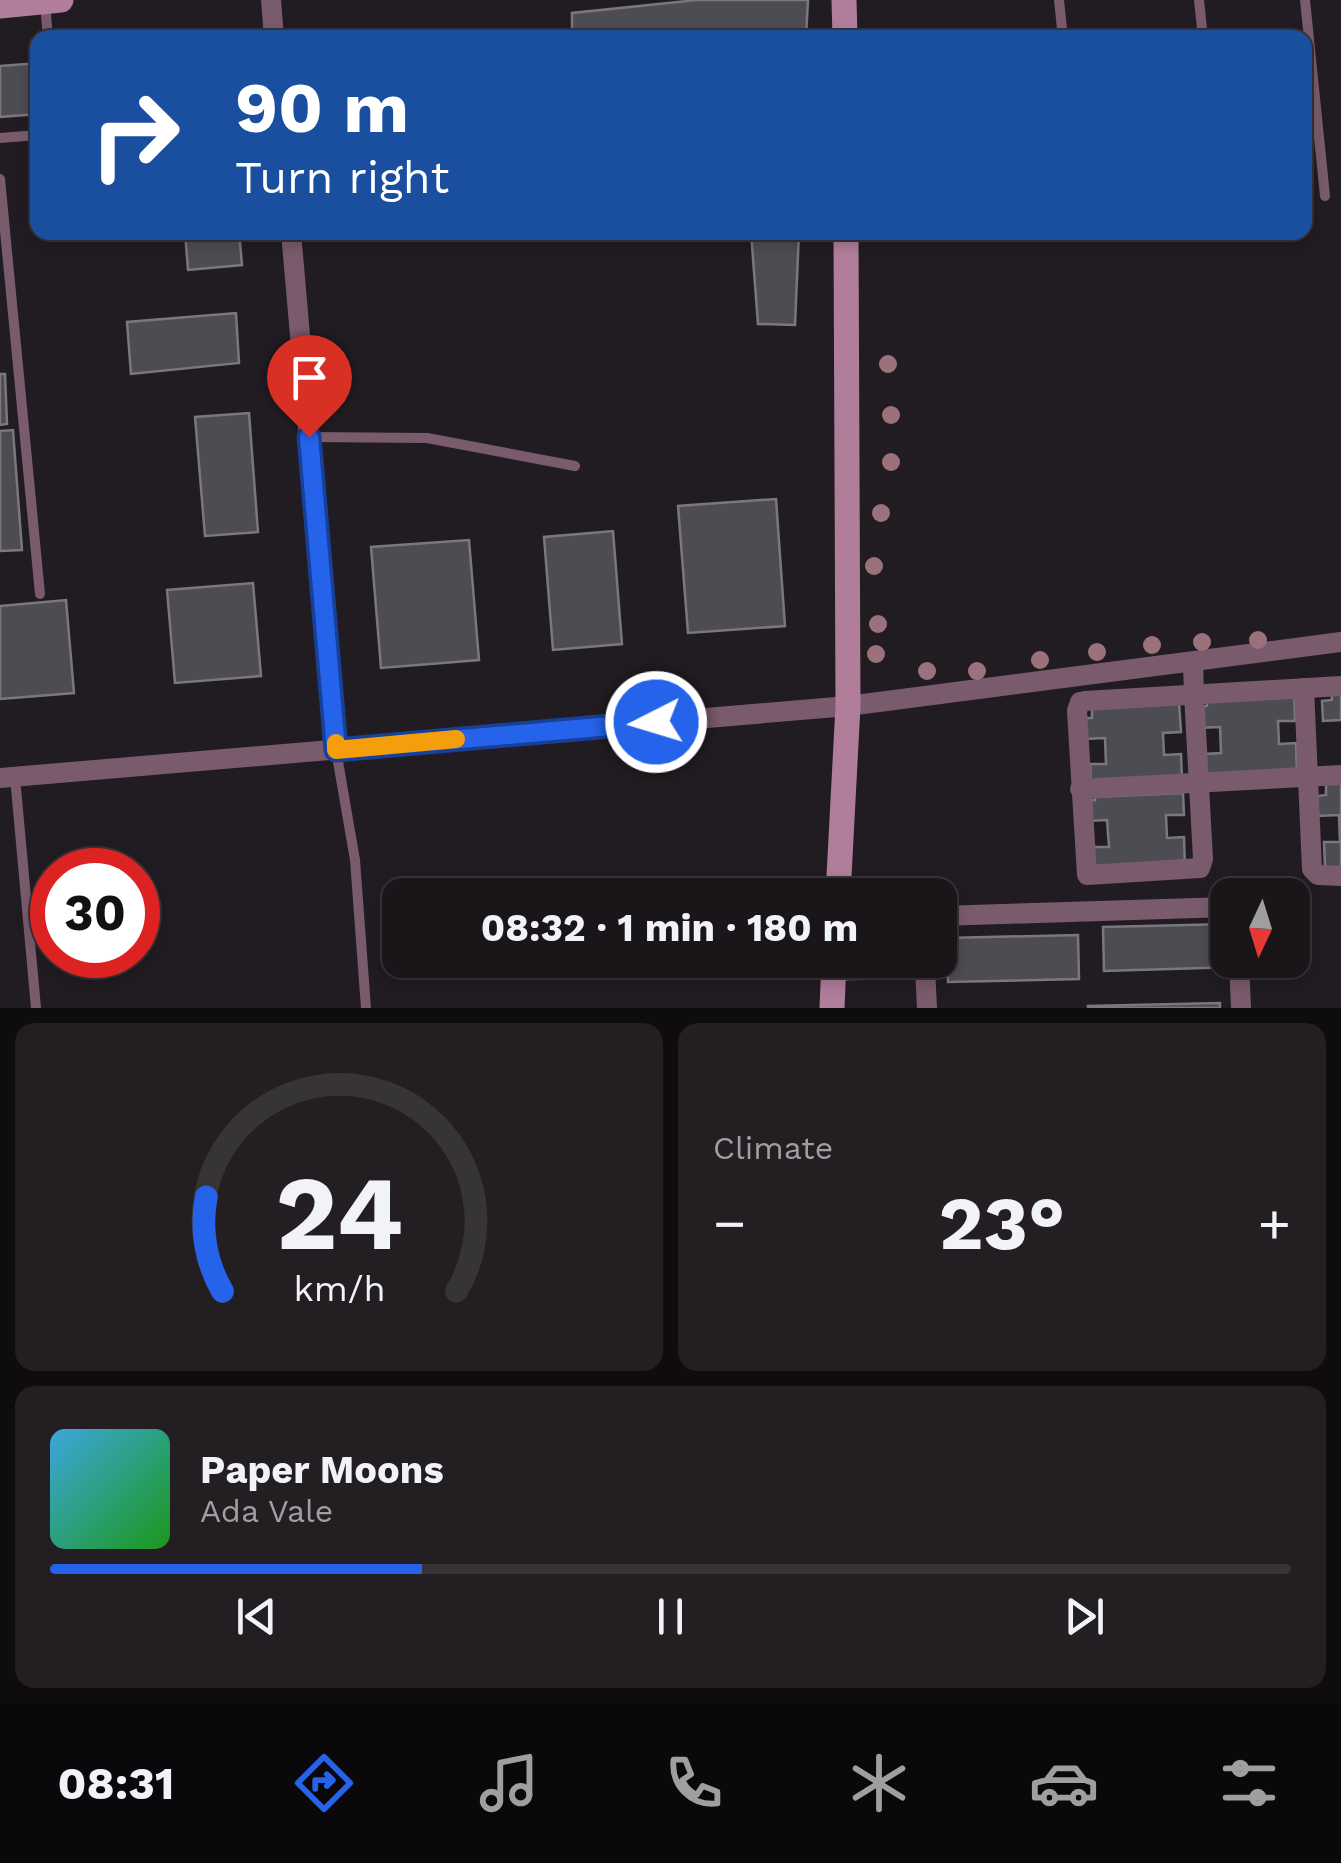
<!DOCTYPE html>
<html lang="en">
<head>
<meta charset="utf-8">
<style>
  :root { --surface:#191519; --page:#221e22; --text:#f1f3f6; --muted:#9f9fa2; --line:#373438; --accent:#2563eb }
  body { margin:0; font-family:"Work Sans",sans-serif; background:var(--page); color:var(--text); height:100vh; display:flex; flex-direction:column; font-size:38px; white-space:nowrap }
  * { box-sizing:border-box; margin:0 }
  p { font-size:32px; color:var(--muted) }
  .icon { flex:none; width:55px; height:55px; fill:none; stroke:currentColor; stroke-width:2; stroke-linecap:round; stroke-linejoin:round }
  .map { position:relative; height:1008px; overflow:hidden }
  .sheet { display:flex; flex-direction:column; gap:15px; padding:15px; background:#0e0c0e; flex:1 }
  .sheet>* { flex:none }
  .banner { position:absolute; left:30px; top:30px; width:1282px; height:210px; border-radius:20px; box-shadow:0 5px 15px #0003,0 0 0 2px var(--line); background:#1a4fa0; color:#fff; overflow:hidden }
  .needle { width:65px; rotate:184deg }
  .buttons { position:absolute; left:1210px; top:878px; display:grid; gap:20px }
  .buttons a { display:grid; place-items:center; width:100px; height:100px; border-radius:20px; background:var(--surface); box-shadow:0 5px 15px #0003,0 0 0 2px var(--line); font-size:50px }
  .speed { position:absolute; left:30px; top:848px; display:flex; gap:20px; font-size:50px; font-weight:700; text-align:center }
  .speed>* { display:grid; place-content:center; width:130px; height:130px; border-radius:50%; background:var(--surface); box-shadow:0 5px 15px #0003,0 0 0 2px var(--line); line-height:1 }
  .speed .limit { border:15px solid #d22; background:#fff; color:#111 }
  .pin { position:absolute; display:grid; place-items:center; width:85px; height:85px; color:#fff; margin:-102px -42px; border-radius:50% 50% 50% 0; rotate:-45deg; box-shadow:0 0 10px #0007 }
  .pin .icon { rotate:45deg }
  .me { position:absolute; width:110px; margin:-55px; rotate:265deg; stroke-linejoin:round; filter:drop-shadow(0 0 8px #0008) }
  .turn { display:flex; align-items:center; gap:35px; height:210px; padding:0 40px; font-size:45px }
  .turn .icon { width:130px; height:130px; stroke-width:2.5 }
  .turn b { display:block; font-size:70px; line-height:85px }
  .big { font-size:75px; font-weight:700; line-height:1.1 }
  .sheet .card { flex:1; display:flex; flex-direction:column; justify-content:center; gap:15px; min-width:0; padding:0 35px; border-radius:20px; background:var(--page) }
  .sheet .dial { align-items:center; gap:0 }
  .dial svg { height:260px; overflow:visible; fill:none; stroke:var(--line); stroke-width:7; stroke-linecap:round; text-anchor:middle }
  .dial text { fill:var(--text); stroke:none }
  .song { display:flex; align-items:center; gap:30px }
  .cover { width:120px; height:120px; border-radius:15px; background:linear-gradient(135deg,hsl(200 70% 55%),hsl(120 70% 35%)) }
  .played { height:10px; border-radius:5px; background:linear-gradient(90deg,var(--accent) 30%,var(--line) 30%) }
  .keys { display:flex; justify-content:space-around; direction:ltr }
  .heat { display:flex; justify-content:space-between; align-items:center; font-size:55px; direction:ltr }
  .sheet .tiles { flex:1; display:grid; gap:15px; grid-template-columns:1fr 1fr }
  .card:last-child { grid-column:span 2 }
  .trip { position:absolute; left:382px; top:878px; width:575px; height:100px; border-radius:20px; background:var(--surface); box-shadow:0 5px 15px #0003,0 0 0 2px var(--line); font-weight:700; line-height:100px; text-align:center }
  .tab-bar { display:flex; height:160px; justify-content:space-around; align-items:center; background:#0a080a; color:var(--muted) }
  .tab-bar .icon { width:70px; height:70px }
  .tab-bar .on { color:var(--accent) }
  .tab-bar b { font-size:45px; color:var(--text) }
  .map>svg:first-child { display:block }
</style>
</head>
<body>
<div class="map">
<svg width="1341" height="1008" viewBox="0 0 1341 1008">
  <rect width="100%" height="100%" fill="#211c21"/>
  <g fill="#4e4c53" stroke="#7a777f" stroke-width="2.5">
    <path d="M697,0H808L806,38H572V13Z"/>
    <path d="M38,63V114L0,117V66Z"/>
    <path d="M185,232H239L242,265L188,270Z"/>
    <path d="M751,232H799L795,325L758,324Z"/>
    <path d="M236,313L239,363L131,374L127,322Z"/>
    <path d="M0,374H5L7,424L0,425Z"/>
    <path d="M249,413L258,532L205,536L195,417Z"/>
    <path d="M13,430L22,550L0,551V431Z"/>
    <path d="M776,499L785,626L688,633L678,506Z"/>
    <path d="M613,531L622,644L553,650L544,537Z"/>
    <path d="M469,540L479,660L381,668L371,547Z"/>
    <path d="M253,583L261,676L175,683L167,590Z"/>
    <path d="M66,600L74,693L0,699V606Z"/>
    <path d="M1331,688H1341V720L1323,721L1322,701L1332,700Z"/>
    <path d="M1294,691L1295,721H1278L1279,744L1296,743L1297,775L1206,779L1204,754L1221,753L1220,727L1198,728L1197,707L1207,706L1206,694Z"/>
    <path d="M1179,702L1181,732L1163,733L1164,755L1181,754L1182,781L1091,785L1090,764H1106L1105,738L1083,739L1082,718H1092V706Z"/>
    <path d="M1326,783H1341V867L1325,868L1324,842H1340L1339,815L1317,816V796L1326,795Z"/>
    <path d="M1183,793L1184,815H1166L1167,838L1184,837L1185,869L1094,873L1093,847H1109L1107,820L1086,821L1085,801L1095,800V797Z"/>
    <path d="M1228,924V960H1236V967L1104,971L1103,927Z"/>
    <path d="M1078,935L1079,979L948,982L946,938Z"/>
    <path d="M1220,1003V1008H1088V1006Z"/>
  </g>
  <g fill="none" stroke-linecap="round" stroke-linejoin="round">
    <g stroke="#7a5b6d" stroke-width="10">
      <path d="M1059,0L1063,38"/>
      <path d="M1199,0L1203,38"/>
      <path d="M1305,0L1325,196"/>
      <path d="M45,3L48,38"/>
      <path d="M0,138L38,135"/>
      <path d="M0,179L40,594"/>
      <path d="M309,437L427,438L575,466"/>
      <path d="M336,750L355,860L366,1008"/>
      <path d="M15,777L36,1008"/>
    </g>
    <g stroke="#7a5b6d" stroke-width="20">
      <path d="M271,0L274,38"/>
      <path d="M291,232L336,750"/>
      <path d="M1193,662L1194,694L1203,859L1200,868L1087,875L1077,711L1080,702L1085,701C1170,696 1256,691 1341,686"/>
      <path d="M1304,688L1312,869L1318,875L1341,876"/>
      <path d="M0,778L848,706L1341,642"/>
      <path d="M1080,789L1341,775"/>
      <path d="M940,916L1228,907"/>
      <path d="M1239,960L1241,1008"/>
      <path d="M925,968L927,1008"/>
      <path d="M834,971L925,968V960"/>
    </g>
    <g stroke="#b07e9b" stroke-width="25">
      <path d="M844,0L845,38"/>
      <path d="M0,6L61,0"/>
      <path d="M838,895L848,706L846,232"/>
      <path d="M832,1008L834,960"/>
    </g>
  </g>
  <g fill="#9b727c">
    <circle cx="888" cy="364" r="9"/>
    <circle cx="891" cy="415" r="9"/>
    <circle cx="891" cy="462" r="9"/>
    <circle cx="881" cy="513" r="9"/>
    <circle cx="874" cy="566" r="9"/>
    <circle cx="878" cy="624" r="9"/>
    <circle cx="1258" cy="640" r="9"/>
    <circle cx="1202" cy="642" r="9"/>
    <circle cx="1152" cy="645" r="9"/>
    <circle cx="1097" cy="652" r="9"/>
    <circle cx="876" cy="654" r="9"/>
    <circle cx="1040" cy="660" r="9"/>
    <circle cx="927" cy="671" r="9"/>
    <circle cx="977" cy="671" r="9"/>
  </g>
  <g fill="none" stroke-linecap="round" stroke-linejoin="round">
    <defs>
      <path id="route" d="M309,437L336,750L656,722"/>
    </defs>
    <use href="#route" stroke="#184099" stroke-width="25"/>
    <use href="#route" stroke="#2563eb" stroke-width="18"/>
    <path stroke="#f59e0b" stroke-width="18" d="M336,743V750L456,739"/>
  </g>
</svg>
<div class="buttons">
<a><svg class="needle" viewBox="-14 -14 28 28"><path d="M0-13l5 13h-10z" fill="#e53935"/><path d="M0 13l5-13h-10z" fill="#9f9fa2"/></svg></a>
</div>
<div class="speed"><div class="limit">30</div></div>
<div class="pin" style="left:309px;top:437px;background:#d93025"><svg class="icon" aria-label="arrive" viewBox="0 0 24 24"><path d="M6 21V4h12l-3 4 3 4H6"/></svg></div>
<svg class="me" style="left:656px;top:722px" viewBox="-20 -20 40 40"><circle r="17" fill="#2563eb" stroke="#fff" stroke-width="3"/><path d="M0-11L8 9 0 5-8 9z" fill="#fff"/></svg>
<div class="trip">08:32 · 1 min · 180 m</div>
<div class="banner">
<div class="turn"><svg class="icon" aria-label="right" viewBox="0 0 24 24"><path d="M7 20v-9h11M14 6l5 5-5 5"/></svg><div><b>90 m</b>Turn right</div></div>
</div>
</div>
<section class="sheet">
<div class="tiles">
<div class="card dial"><svg viewBox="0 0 100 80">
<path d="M14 69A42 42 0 1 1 86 69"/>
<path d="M14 69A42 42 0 0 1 9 40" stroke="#2563eb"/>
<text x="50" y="56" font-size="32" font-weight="700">24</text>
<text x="50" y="72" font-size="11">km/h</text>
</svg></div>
<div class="card"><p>Climate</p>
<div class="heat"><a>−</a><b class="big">23°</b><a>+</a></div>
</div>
<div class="card">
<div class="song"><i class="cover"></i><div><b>Paper Moons</b><p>Ada Vale</p></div></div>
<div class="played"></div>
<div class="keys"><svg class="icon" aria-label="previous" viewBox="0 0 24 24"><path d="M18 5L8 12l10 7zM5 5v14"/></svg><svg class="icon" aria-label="pause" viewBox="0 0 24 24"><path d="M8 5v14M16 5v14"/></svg><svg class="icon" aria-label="next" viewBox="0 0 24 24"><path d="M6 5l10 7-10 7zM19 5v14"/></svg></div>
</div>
</div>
</section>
<nav class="tab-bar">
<b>08:31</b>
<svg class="icon on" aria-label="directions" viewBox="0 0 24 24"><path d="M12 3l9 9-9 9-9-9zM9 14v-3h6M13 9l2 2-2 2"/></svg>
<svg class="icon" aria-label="music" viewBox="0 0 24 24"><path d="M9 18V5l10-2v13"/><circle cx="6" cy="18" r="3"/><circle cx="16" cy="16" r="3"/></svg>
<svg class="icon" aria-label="phone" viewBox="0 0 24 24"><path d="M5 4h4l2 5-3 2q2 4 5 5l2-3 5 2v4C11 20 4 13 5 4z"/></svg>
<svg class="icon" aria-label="climate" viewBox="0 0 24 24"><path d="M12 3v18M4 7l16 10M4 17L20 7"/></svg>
<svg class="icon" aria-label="car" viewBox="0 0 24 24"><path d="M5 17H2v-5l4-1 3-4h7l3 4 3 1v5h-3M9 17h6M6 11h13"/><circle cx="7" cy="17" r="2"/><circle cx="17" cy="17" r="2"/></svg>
<svg class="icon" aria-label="filters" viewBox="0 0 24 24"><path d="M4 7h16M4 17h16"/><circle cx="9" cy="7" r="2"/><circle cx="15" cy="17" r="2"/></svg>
</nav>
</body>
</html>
